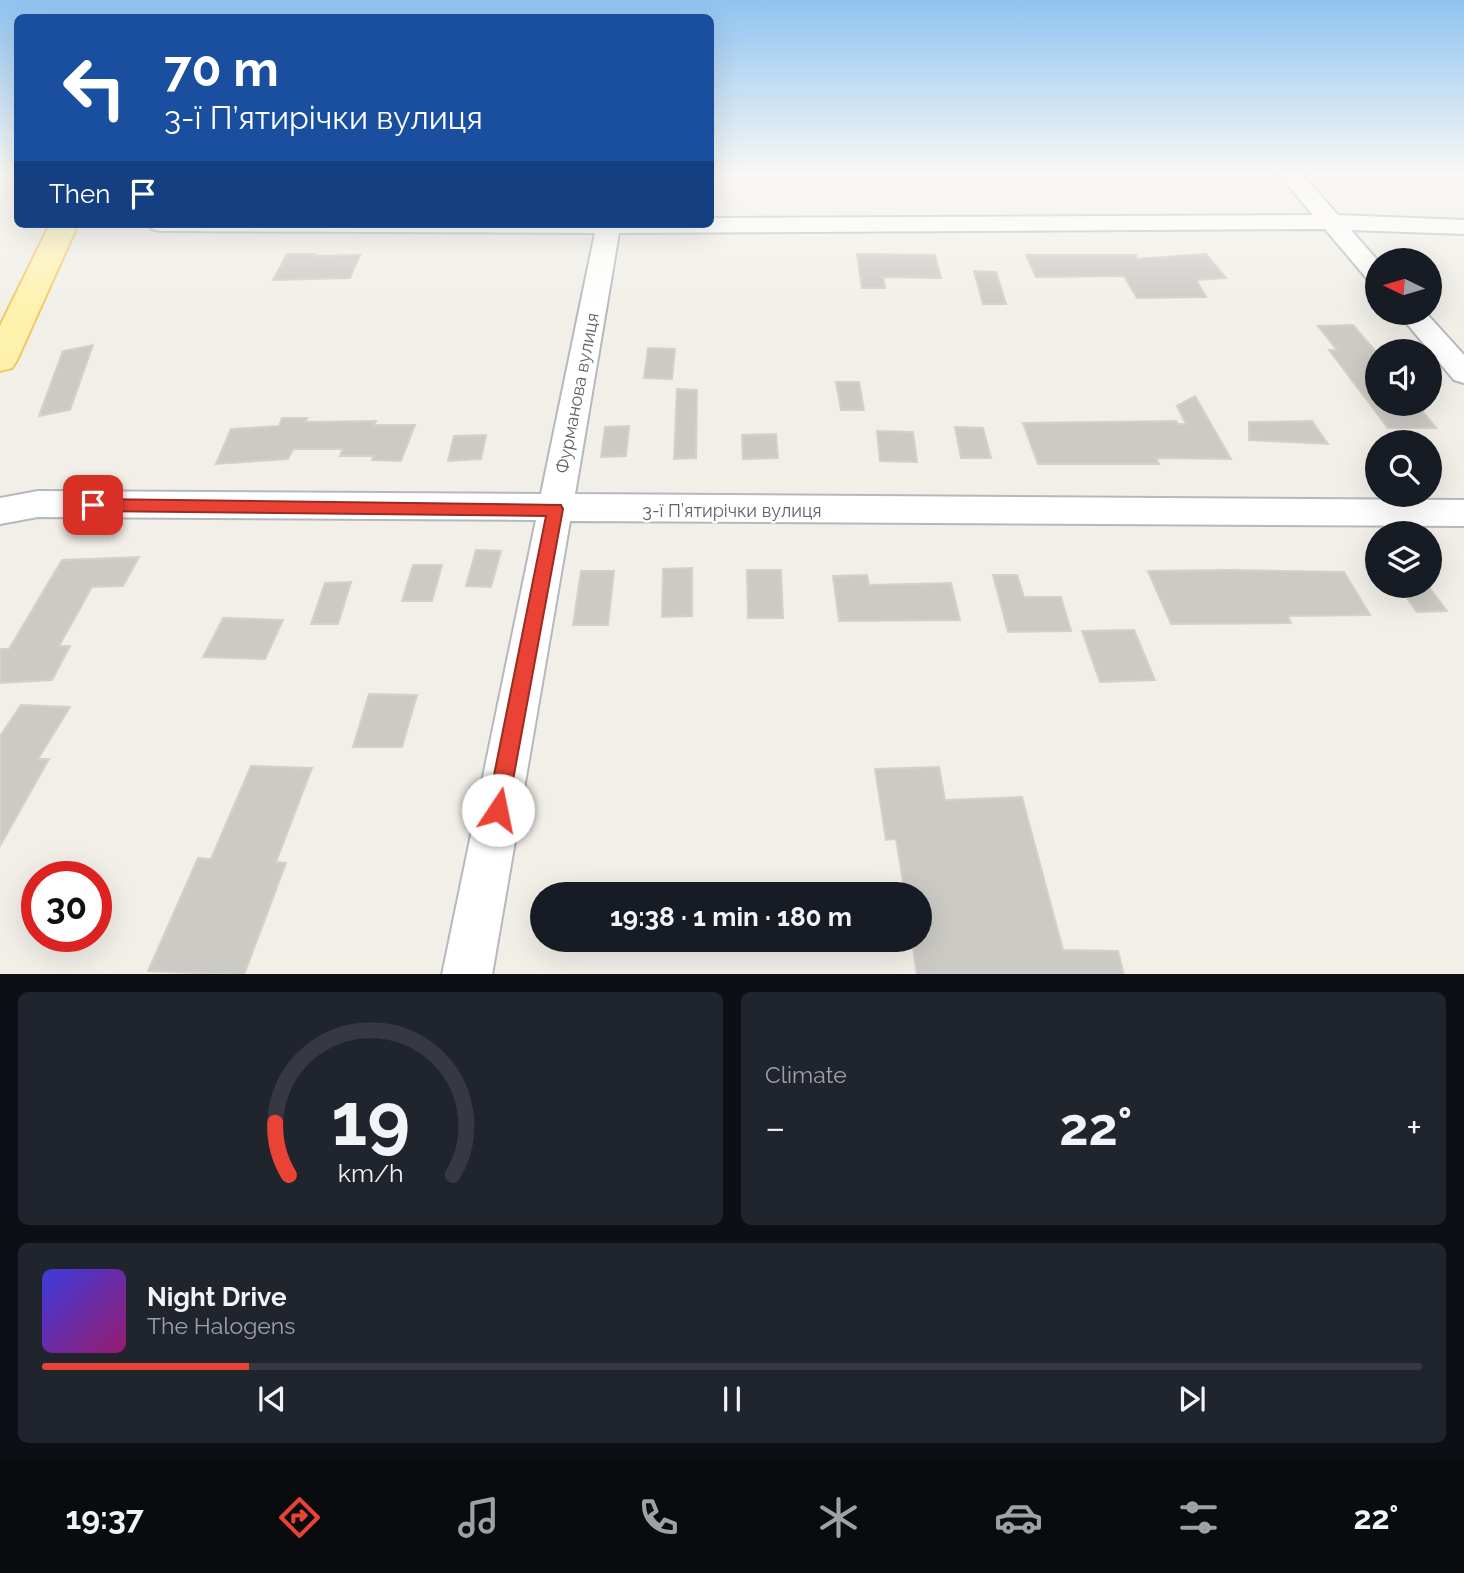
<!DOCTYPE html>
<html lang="en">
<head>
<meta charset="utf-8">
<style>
  :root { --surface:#171b24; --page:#20242c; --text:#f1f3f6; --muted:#9ea1a6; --line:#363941; --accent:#ea4335 }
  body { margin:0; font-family:Raleway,sans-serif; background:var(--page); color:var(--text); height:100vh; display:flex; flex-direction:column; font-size:26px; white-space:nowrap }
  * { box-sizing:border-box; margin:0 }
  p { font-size:23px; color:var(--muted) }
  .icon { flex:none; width:38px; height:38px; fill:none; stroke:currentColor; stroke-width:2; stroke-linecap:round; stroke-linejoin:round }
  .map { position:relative; height:974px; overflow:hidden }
  .panel { display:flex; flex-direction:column; gap:18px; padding:18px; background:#0d0f14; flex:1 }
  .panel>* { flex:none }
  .top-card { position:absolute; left:14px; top:14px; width:700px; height:214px; border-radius:10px; box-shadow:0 7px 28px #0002; background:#1a4fa0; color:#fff; overflow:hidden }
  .needle { width:46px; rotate:275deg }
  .fabs { position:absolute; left:1365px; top:248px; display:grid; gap:14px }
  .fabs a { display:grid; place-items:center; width:77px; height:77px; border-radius:50%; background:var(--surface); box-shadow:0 7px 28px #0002; font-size:35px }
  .speed { position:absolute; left:21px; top:861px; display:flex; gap:14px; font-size:35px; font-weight:700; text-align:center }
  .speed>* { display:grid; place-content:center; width:91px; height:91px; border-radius:50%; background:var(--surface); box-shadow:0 7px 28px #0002; line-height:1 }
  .speed .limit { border:10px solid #d22; background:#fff; color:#111 }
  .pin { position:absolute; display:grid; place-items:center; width:60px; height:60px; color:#fff; margin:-30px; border-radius:14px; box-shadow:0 4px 10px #0006 }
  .me { position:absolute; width:77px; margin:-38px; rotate:11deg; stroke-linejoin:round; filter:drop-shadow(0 0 5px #0008) }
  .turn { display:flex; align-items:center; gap:24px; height:147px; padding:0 35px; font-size:32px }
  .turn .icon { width:91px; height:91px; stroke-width:2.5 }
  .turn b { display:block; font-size:49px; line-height:60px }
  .then { display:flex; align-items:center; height:66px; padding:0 35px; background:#0003; gap:14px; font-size:26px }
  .big { font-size:52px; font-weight:700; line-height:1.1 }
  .panel .card { flex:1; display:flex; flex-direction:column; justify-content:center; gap:10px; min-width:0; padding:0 24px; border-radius:10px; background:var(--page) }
  .panel .dial { align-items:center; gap:0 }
  .dial svg { height:182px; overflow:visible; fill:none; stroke:var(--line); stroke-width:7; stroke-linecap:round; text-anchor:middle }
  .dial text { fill:var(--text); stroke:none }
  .song { display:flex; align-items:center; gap:21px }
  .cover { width:84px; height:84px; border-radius:10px; background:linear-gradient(135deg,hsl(240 70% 55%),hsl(320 70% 35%)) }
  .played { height:7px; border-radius:4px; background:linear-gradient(90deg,var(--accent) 15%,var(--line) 15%) }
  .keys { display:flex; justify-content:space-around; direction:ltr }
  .heat { display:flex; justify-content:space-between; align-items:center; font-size:38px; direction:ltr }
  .panel .tiles { flex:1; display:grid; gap:18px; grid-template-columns:1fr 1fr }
  .card:last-child { grid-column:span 2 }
  .trip { position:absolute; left:530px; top:882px; width:402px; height:70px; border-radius:35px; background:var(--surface); box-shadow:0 7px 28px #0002; font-weight:700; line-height:70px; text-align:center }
  .menu { display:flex; height:112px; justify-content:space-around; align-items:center; background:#090b0e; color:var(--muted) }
  .menu .icon { width:49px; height:49px }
  .menu .selected { color:var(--accent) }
  .menu b { font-size:32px; color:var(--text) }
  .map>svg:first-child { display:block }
</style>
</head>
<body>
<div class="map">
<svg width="1464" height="975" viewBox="0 0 1464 975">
  <rect width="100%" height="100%" fill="#f1efe8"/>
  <g fill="#cccac5" stroke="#d6d1c6" stroke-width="2">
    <path d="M287,254H314L312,256L360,255L350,278L273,280Z"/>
    <path d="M857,254L935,255L941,278L883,277L885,288H862Z"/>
    <path d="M1206,254L1226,278L1196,280L1206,297L1137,298L1124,276L1036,277L1026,255H1136V259Z"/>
    <path d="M974,271L996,272L1006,304H983Z"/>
    <path d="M1353,325L1377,353V404H1417L1436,428H1388L1329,350H1337L1318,326Z"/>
    <path d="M93,345L70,410L39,416L63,351Z"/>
    <path d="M648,348L675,349L672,379L644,378Z"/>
    <path d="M836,382H859L864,410H841Z"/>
    <path d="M677,389L697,390L696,458L674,459Z"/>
    <path d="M1195,396L1231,459L1156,458L1159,464H1038L1023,423L1176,421L1178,424H1186L1177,406Z"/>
    <path d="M282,418H307L305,422L376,421L374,425H415L401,461L372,460L374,456H340L343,449H293L288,459L216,464L231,429L279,426Z"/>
    <path d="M1312,421L1328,444L1249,440V422Z"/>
    <path d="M629,426L626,456L601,457L605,427Z"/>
    <path d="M955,427L983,428L991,458H961Z"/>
    <path d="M877,431L913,432L917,462L880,461Z"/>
    <path d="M776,434L778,458L743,459L742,435Z"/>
    <path d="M486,435L481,459L448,461L454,436Z"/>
    <path d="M476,550L501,551L491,587L466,586Z"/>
    <path d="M139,557L123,586L92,587L59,646H70L52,680L0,683V649H9L62,560Z"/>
    <path d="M413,565H442L432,601H402Z"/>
    <path d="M692,568V616L662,617L663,569Z"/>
    <path d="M747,570H781L783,618H748Z"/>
    <path d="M1230,570L1344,572L1370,615L1288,616L1291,623L1171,624L1148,571Z"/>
    <path d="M581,571H614L608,625H573Z"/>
    <path d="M867,575L869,585L951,583L960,620L839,621L833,576Z"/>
    <path d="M993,575H1017L1024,597H1061L1071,631L1008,632Z"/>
    <path d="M351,582L338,624H311L325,583Z"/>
    <path d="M1398,586H1428L1447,611L1417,612Z"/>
    <path d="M223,618L283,620L265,659L203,657Z"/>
    <path d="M1134,630L1155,680L1100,682L1082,631Z"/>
    <path d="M369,694L417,695L402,747H353Z"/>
    <path d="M21,705L70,707L38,759H49L0,846V736Z"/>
    <path d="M251,766L312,768L276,862L286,863L244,975L148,971L198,858L211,859Z"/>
    <path d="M939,767L945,800L1022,797L1063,950L1118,951L1124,975H917L912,940H920V894H905L896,839L886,840L875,769Z"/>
  </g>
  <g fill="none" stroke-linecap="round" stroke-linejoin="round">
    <defs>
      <g id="street">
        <path d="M1278,173H1301L1338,215L1464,220V234L1351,230L1378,261L1377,283L1368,280L1325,229L619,233L575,494L1464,500V526L570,521L492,975H442L536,520L38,517L0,524V498L38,491L541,494L595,233L160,231L152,229L148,224H710V218L1313,215Z"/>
        <path d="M1398,313H1426L1464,355V383L1454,380Z"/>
      </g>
      <path id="primary" d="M50,224H78L17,360L12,368L0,371V326Z"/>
    </defs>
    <use href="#street" stroke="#b5b8bc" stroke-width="4"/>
    <use href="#primary" stroke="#f2c960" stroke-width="4"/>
    <use href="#street" fill="#fff" fill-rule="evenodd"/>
    <use href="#primary" fill="#fff2af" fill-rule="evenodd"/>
  </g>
  <linearGradient id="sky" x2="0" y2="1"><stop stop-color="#8fc3f1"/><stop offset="0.56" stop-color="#f9f8f5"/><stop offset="1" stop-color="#f9f8f5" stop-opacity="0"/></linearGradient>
  <rect width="1464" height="310" fill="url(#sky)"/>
  <path fill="#ea4335" stroke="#982c22" stroke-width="2" d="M93,499L561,505L563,509L506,818L498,821L490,818L487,810L546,516L93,511L84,505Z"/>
  <g text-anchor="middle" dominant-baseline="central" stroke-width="5" stroke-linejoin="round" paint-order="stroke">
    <g font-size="18" fill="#5f6368" stroke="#fff">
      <text transform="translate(577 393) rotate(-79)">Фурманова вулиця</text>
      <text x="732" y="510">3-ї П’ятирічки вулиця</text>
    </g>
  </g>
</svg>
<div class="fabs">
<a><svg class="needle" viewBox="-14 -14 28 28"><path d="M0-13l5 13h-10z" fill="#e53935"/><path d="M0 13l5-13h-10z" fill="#9ea1a6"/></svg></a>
<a><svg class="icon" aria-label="sound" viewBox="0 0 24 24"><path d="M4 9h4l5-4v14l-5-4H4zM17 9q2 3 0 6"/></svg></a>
<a><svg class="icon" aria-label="search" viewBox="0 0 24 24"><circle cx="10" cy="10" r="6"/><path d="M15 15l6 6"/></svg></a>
<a><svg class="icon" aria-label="layers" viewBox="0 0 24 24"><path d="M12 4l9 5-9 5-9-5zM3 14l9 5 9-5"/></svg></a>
</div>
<div class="speed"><div class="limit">30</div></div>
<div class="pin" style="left:93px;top:505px;background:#d93025"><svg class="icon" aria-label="arrive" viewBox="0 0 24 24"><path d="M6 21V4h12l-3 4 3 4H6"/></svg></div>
<svg class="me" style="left:498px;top:810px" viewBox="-20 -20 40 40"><circle r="19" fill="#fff"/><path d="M0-13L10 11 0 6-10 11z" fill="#ea4335"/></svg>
<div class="trip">19:38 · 1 min · 180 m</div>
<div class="top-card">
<div class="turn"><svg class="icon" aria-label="left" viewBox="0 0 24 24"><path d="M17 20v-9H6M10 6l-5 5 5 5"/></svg><div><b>70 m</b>3-ї П’ятирічки вулиця</div></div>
<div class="then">Then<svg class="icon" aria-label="arrive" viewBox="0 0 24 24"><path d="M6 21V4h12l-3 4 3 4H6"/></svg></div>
</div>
</div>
<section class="panel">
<div class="tiles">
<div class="card dial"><svg viewBox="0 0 100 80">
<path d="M14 69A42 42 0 1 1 86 69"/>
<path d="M14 69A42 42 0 0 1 8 46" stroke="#ea4335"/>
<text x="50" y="56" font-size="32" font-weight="700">19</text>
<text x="50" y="72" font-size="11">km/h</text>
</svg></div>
<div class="card"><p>Climate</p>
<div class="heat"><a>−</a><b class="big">22°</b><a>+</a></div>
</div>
<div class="card">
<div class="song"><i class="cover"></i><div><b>Night Drive</b><p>The Halogens</p></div></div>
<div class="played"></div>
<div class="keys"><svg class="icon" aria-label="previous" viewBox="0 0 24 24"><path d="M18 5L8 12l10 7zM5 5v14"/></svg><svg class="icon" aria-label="pause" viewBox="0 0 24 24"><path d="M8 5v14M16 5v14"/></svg><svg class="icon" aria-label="next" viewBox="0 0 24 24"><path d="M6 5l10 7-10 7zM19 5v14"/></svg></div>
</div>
</div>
</section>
<nav class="menu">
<b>19:37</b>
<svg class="icon selected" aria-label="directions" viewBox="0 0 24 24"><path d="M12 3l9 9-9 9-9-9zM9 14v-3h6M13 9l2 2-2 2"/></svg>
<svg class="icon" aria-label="music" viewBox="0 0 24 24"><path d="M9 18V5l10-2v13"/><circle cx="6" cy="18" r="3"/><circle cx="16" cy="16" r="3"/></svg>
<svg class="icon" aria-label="phone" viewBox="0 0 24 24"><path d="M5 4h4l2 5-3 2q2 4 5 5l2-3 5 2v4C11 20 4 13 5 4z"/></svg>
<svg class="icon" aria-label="climate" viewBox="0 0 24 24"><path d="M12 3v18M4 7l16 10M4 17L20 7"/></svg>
<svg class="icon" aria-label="car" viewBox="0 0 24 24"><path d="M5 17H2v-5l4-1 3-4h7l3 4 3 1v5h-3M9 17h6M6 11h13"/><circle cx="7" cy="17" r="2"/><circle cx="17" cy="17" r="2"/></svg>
<svg class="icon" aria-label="filters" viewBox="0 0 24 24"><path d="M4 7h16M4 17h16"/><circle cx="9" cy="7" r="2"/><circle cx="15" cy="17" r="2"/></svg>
<b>22°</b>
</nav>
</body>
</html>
